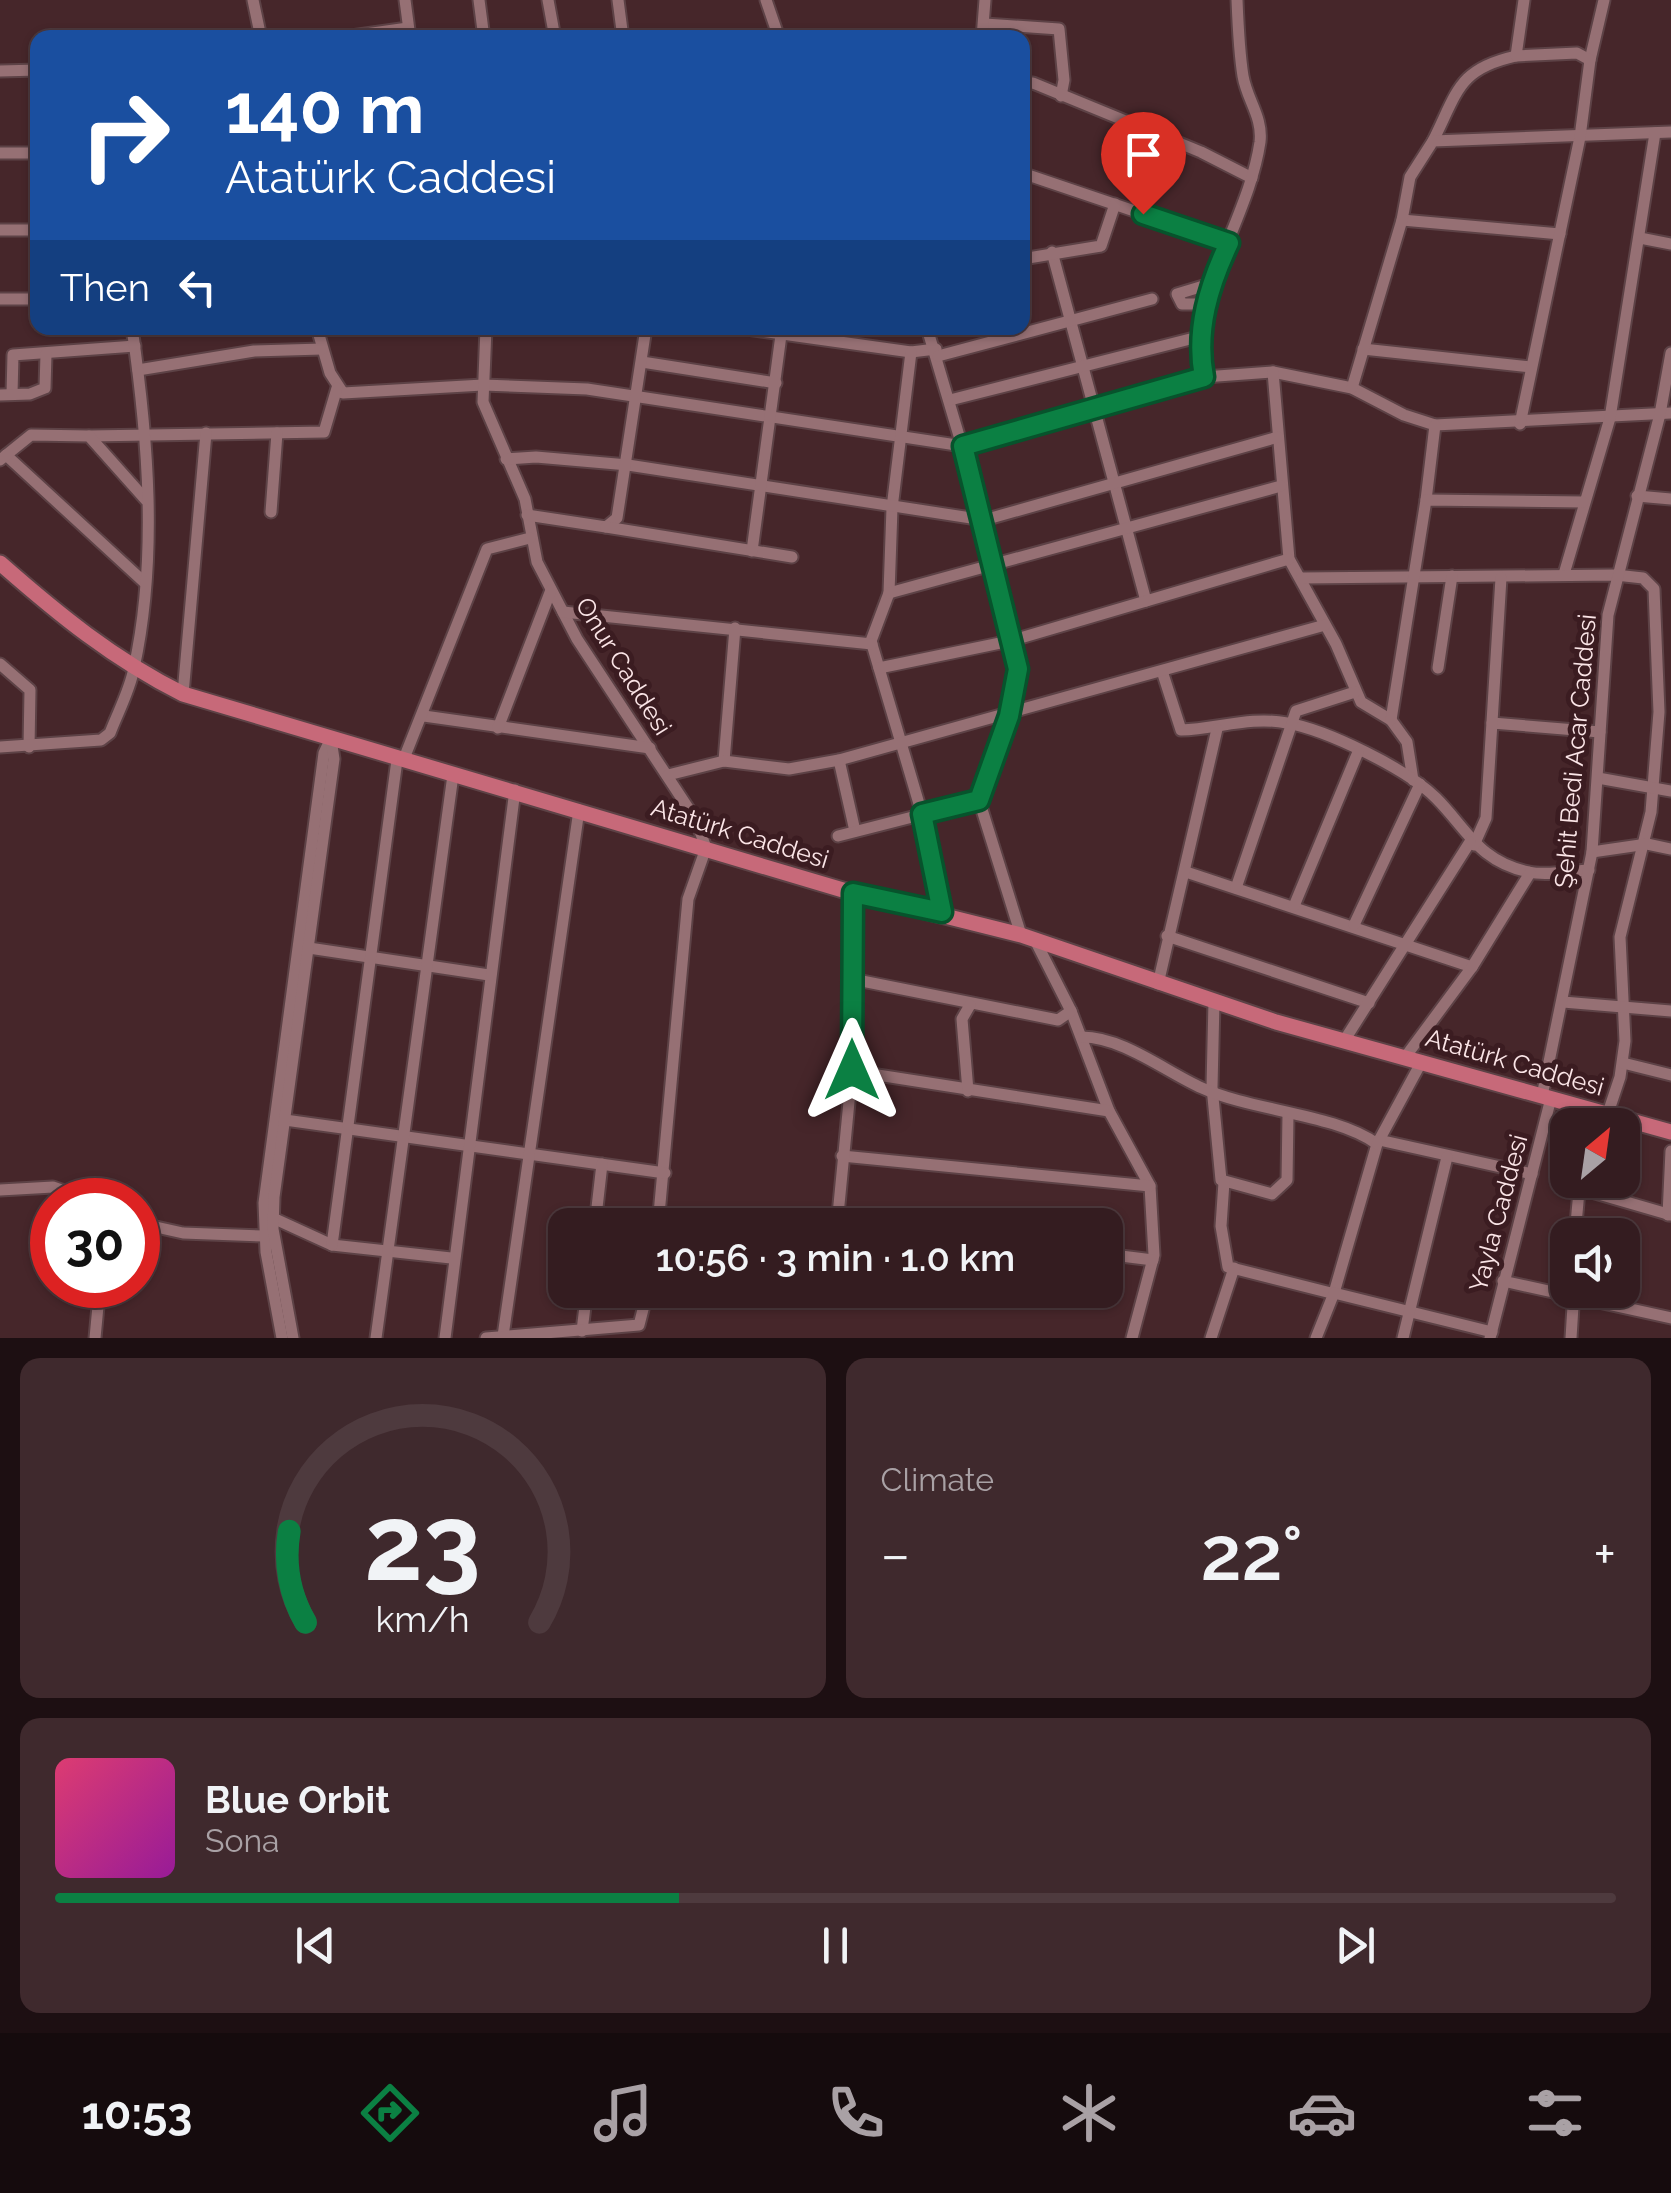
<!DOCTYPE html>
<html lang="en">
<head>
<meta charset="utf-8">
<style>
  :root { --surface:#341c20; --page:#3f292d; --text:#f1f3f6; --muted:#a9a1a5; --line:#4e3a3e; --accent:#0b8043 }
  body { margin:0; font-family:Raleway,sans-serif; background:var(--page); color:var(--text); height:100vh; display:flex; flex-direction:column; font-size:38px; white-space:nowrap }
  * { box-sizing:border-box; margin:0 }
  p { font-size:32px; color:var(--muted) }
  .icon { flex:none; width:55px; height:55px; fill:none; stroke:currentColor; stroke-width:2; stroke-linecap:round; stroke-linejoin:round }
  .map { position:relative; height:1338px; overflow:hidden }
  .panel { display:flex; flex-direction:column; gap:20px; padding:20px; background:#1d0f12; flex:1 }
  .panel>* { flex:none }
  .banner { position:absolute; left:30px; top:30px; width:1000px; height:305px; border-radius:20px; box-shadow:0 2px 8px #0004,0 0 0 2px var(--line); background:#1a4fa0; color:#fff; overflow:hidden }
  .needle { width:65px; rotate:29deg }
  .tools { position:absolute; left:1550px; top:1108px; display:grid; gap:20px }
  .tools a { display:grid; place-items:center; width:90px; height:90px; border-radius:20px; background:var(--surface); box-shadow:0 2px 8px #0004,0 0 0 2px var(--line); font-size:50px }
  .speed { position:absolute; left:30px; top:1178px; display:flex; gap:20px; font-size:50px; font-weight:700; text-align:center }
  .speed>* { display:grid; place-content:center; width:130px; height:130px; border-radius:50%; background:var(--surface); box-shadow:0 2px 8px #0004,0 0 0 2px var(--line); line-height:1 }
  .speed .limit { border:15px solid #d22; background:#fff; color:#111 }
  .pin { position:absolute; display:grid; place-items:center; width:85px; height:85px; color:#fff; margin:-102px -42px; border-radius:50% 50% 50% 0; rotate:-45deg; box-shadow:0 0 10px #0007 }
  .pin .icon { rotate:45deg }
  .me { position:absolute; width:110px; margin:-55px; rotate:0deg; stroke-linejoin:round; filter:drop-shadow(0 0 8px #0008) }
  .turn { display:flex; align-items:center; gap:35px; height:210px; padding:0 30px; font-size:45px }
  .turn .icon { width:130px; height:130px; stroke-width:2.5 }
  .turn b { display:block; font-size:70px; line-height:85px }
  .then { display:flex; align-items:center; height:95px; padding:0 30px; background:#0003; gap:20px; font-size:38px }
  .big { font-size:75px; font-weight:600; line-height:1.1 }
  .panel .tile { flex:1; display:flex; flex-direction:column; justify-content:center; gap:15px; min-width:0; padding:0 35px; border-radius:20px; background:var(--page) }
  .panel .dial { align-items:center; gap:0 }
  .dial svg { height:260px; overflow:visible; fill:none; stroke:var(--line); stroke-width:7; stroke-linecap:round; text-anchor:middle }
  .dial text { fill:var(--text); stroke:none }
  .song { display:flex; align-items:center; gap:30px }
  .cover { width:120px; height:120px; border-radius:15px; background:linear-gradient(135deg,hsl(340 70% 55%),hsl(300 70% 35%)) }
  .played { height:10px; border-radius:5px; background:linear-gradient(90deg,var(--accent) 40%,var(--line) 40%) }
  .keys { display:flex; justify-content:space-around; direction:ltr }
  .heat { display:flex; justify-content:space-between; align-items:center; font-size:55px; direction:ltr }
  .panel .tiles { flex:1; display:grid; gap:20px; grid-template-columns:1fr 1fr }
  .tile:last-child { grid-column:span 2 }
  .trip { position:absolute; left:548px; top:1208px; width:575px; height:100px; border-radius:20px; background:var(--surface); box-shadow:0 2px 8px #0004,0 0 0 2px var(--line); font-weight:600; line-height:100px; text-align:center }
  .tab-bar { display:flex; height:160px; justify-content:space-around; align-items:center; background:#150b0d; color:var(--muted) }
  .tab-bar .icon { width:70px; height:70px }
  .tab-bar .selected { color:var(--accent) }
  .tab-bar b { font-size:45px; color:var(--text) }
  .map>svg:first-child { display:block }
</style>
</head>
<body>
<div class="map">
<svg width="1671" height="1338" viewBox="0 0 1671 1338">
  <rect width="100%" height="100%" fill="#46262a"/>
  <g fill="none" stroke-linecap="round" stroke-linejoin="round">
    <defs>
      <g id="minor">
        <path d="M253,0L261,38"/>
        <path d="M405,0L410,38"/>
        <path d="M479,0L484,38"/>
        <path d="M548,0L555,38"/>
        <path d="M618,0L623,38"/>
        <path d="M766,0L779,38"/>
        <path d="M985,24L1059,29L1064,80L1061,96"/>
        <path d="M337,38L408,28"/>
        <path d="M982,38L985,0"/>
        <path d="M1590,60L1604,0"/>
        <path d="M0,71L38,70"/>
        <path d="M1022,84L1033,83L1201,152L1252,178"/>
        <path d="M1433,141C1458,91 1458,69 1516,56"/>
        <path d="M0,153H38"/>
        <path d="M1022,173L1229,243"/>
        <path d="M1402,220L1560,234"/>
        <path d="M0,230H38"/>
        <path d="M1640,238L1671,244"/>
        <path d="M1052,252L1146,601"/>
        <path d="M1022,259L1101,246L1115,204"/>
        <path d="M0,299H38"/>
        <path d="M1207,304H1182L1177,294L1210,284"/>
        <path d="M317,328L330,373L343,393L483,385L587,389L963,446L1159,388L1204,377L1273,372L1352,388L1404,415L1435,425L1671,413"/>
        <path d="M486,328L483,402L525,499L537,562L577,639L696,820L706,848L688,899L658,1225"/>
        <path d="M740,328L911,352L936,349"/>
        <path d="M927,328L984,520L1018,669L1009,716L979,800L1021,935"/>
        <path d="M1363,349L1531,367"/>
        <path d="M911,352L892,508L889,593L871,641L922,814L942,913"/>
        <path d="M938,356L1152,299"/>
        <path d="M642,362L776,383"/>
        <path d="M138,370L254,351L322,349"/>
        <path d="M1273,372L1289,559L1336,644L1361,702L1391,720L1407,742L1413,780"/>
        <path d="M1204,377C1187,294 1248,223 1260,142C1263,117 1247,100 1243,76C1239,51 1238,25 1237,0"/>
        <path d="M1352,388L1402,220L1410,177L1433,141L1671,132"/>
        <path d="M12,394L13,355L135,346"/>
        <path d="M0,395L30,394L45,388L46,354"/>
        <path d="M950,400L1202,336"/>
        <path d="M1520,424L1580,137L1590,60L1577,53L1516,56L1524,0"/>
        <path d="M89,436L324,432L337,388"/>
        <path d="M6,455L144,582"/>
        <path d="M506,459L536,457L628,465L984,520L1278,437"/>
        <path d="M0,460L31,435L89,436L146,500"/>
        <path d="M1637,496L1671,499"/>
        <path d="M1426,500L1435,425"/>
        <path d="M271,512L277,433"/>
        <path d="M527,515L606,527L617,518L646,328"/>
        <path d="M606,527L792,557"/>
        <path d="M752,551L781,335"/>
        <path d="M1564,574L1610,418L1655,133"/>
        <path d="M1302,578L1616,575L1643,578L1654,589L1659,712L1651,812L1620,937L1625,1041L1620,1077L1604,1125"/>
        <path d="M889,593L1281,486"/>
        <path d="M563,612L872,644"/>
        <path d="M0,664L30,690L29,747"/>
        <path d="M879,668L1010,641L1289,559"/>
        <path d="M1438,668L1452,576"/>
        <path d="M1162,671L1181,730C1217,729 1250,716 1287,723C1327,730 1407,769 1436,798C1467,829 1479,862 1529,872C1546,876 1571,871 1589,870"/>
        <path d="M183,694L206,433"/>
        <path d="M424,716L650,748"/>
        <path d="M1391,720L1426,500L1583,502"/>
        <path d="M1492,723L1600,732"/>
        <path d="M498,728L551,590"/>
        <path d="M0,747L101,740L110,733C118,712 130,690 134,668C158,558 148,438 132,328"/>
        <path d="M839,760L855,831"/>
        <path d="M403,761L487,549L530,538"/>
        <path d="M724,761L735,628"/>
        <path d="M668,775L724,761L789,769L839,760L1325,625"/>
        <path d="M1598,778L1671,791"/>
        <path d="M838,836L979,800"/>
        <path d="M1474,845L1486,818L1501,578"/>
        <path d="M1592,852L1647,844L1671,849"/>
        <path d="M1186,872L1472,967"/>
        <path d="M1236,888L1296,711L1355,692"/>
        <path d="M1294,906L1358,752"/>
        <path d="M1354,925L1420,784"/>
        <path d="M1167,936L1369,1003"/>
        <path d="M1035,940L1071,1011L1109,1111L1150,1186L1154,1255L1132,1338"/>
        <path d="M309,948L489,975"/>
        <path d="M852,979L1058,1020L1071,1011"/>
        <path d="M1158,984L1217,729"/>
        <path d="M1214,1001L1212,1087L1221,1180L1272,1194L1287,1180L1288,1115"/>
        <path d="M1563,1002L1671,1011"/>
        <path d="M1082,1037C1123,1037 1166,1072 1202,1088C1252,1111 1336,1114 1377,1144L1334,1293"/>
        <path d="M1344,1041L1470,842"/>
        <path d="M1406,1056L1472,967L1530,873"/>
        <path d="M1623,1063L1671,1075"/>
        <path d="M852,1071L1109,1111"/>
        <path d="M968,1091L962,1019L970,1005"/>
        <path d="M1542,1096L1592,852L1608,615L1660,414L1671,353"/>
        <path d="M285,1120L665,1173"/>
        <path d="M1379,1140L1532,1174"/>
        <path d="M1377,1144L1422,1061"/>
        <path d="M842,1156L1150,1186"/>
        <path d="M1224,1182L1221,1226L1228,1267L1331,1293"/>
        <path d="M1578,1188L1671,1215"/>
        <path d="M0,1190L53,1187L90,1200"/>
        <path d="M1668,1215L1671,1151"/>
        <path d="M273,1218L332,1245L451,1258"/>
        <path d="M838,1221L870,1225"/>
        <path d="M138,1223L183,1233L264,1236"/>
        <path d="M595,1225L602,1164"/>
        <path d="M837,1225L852,1071L853,893"/>
        <path d="M1575,1235L1580,1180"/>
        <path d="M332,1245L397,760"/>
        <path d="M1105,1254L1153,1260"/>
        <path d="M1503,1281L1671,1318"/>
        <path d="M828,1297L829,1290"/>
        <path d="M582,1331L587,1290"/>
        <path d="M503,1336L579,810"/>
        <path d="M95,1338L100,1285"/>
        <path d="M282,1338L266,1252L264,1203L324,753L331,738"/>
        <path d="M293,1338L273,1229L274,1197L334,759L331,739"/>
        <path d="M376,1338L453,775"/>
        <path d="M445,1338L515,790"/>
        <path d="M486,1338L639,1325L648,1290"/>
        <path d="M1211,1338L1234,1268"/>
        <path d="M1316,1338L1334,1293L1492,1332"/>
        <path d="M1403,1338L1447,1157"/>
        <path d="M1490,1338L1551,1098"/>
        <path d="M1571,1338L1574,1290"/>
      </g>
      <path id="major" d="M0,563C58,614 113,659 183,694L853,893L1021,935L1276,1022L1671,1132"/>
    </defs>
    <use href="#minor" stroke="#5d4246" stroke-width="15"/>
    <use href="#major" stroke="#5d4246" stroke-width="19"/>
    <use href="#minor" stroke="#967074" stroke-width="11"/>
    <use href="#major" stroke="#c76979" stroke-width="15"/>
  </g>
  <g fill="none" stroke-linecap="round" stroke-linejoin="round">
    <defs>
      <path id="route" d="M852,1070L853,893L942,912L922,814L979,800L1009,716L1018,669L963,446L1204,377C1195,330 1209,285 1229,243L1143,214"/>
    </defs>
    <use href="#route" stroke="#07532c" stroke-width="25"/>
    <use href="#route" stroke="#0b8043" stroke-width="18"/>
  </g>
  <g text-anchor="middle" dominant-baseline="central" stroke-width="10" stroke-linejoin="round" paint-order="stroke">
    <g font-size="25" fill="#fbe5e7" stroke="#3b1c21">
      <text transform="translate(624 666) rotate(58)">Onur Caddesi</text>
      <text transform="translate(1575 751) rotate(-85)">Şehit Bedi Acar Caddesi</text>
      <text transform="translate(740 833) rotate(17)">Atatürk Caddesi</text>
      <text transform="translate(1515 1062) rotate(16)">Atatürk Caddesi</text>
      <text transform="translate(1498 1213) rotate(-75)">Yayla Caddesi</text>
    </g>
  </g>
</svg>
<div class="tools">
<a><svg class="needle" viewBox="-14 -14 28 28"><path d="M0-13l5 13h-10z" fill="#e53935"/><path d="M0 13l5-13h-10z" fill="#a9a1a5"/></svg></a>
<a><svg class="icon" aria-label="sound" viewBox="0 0 24 24"><path d="M4 9h4l5-4v14l-5-4H4zM17 9q2 3 0 6"/></svg></a>
</div>
<div class="speed"><div class="limit">30</div></div>
<div class="pin" style="left:1143px;top:214px;background:#d93025"><svg class="icon" aria-label="arrive" viewBox="0 0 24 24"><path d="M6 21V4h12l-3 4 3 4H6"/></svg></div>
<svg class="me" style="left:852px;top:1070px" viewBox="-20 -20 40 40"><path d="M0-17L14 15 0 8-14 15z" fill="#0b8043" stroke="#fff" stroke-width="4"/></svg>
<div class="trip">10:56 · 3 min · 1.0 km</div>
<div class="banner">
<div class="turn"><svg class="icon" aria-label="right" viewBox="0 0 24 24"><path d="M7 20v-9h11M14 6l5 5-5 5"/></svg><div><b>140 m</b>Atatürk Caddesi</div></div>
<div class="then">Then<svg class="icon" aria-label="left" viewBox="0 0 24 24"><path d="M17 20v-9H6M10 6l-5 5 5 5"/></svg></div>
</div>
</div>
<section class="panel">
<div class="tiles">
<div class="tile dial"><svg viewBox="0 0 100 80">
<path d="M14 69A42 42 0 1 1 86 69"/>
<path d="M14 69A42 42 0 0 1 9 41" stroke="#0b8043"/>
<text x="50" y="56" font-size="32" font-weight="700">23</text>
<text x="50" y="72" font-size="11">km/h</text>
</svg></div>
<div class="tile"><p>Climate</p>
<div class="heat"><a>−</a><b class="big">22°</b><a>+</a></div>
</div>
<div class="tile">
<div class="song"><i class="cover"></i><div><b>Blue Orbit</b><p>Sona</p></div></div>
<div class="played"></div>
<div class="keys"><svg class="icon" aria-label="previous" viewBox="0 0 24 24"><path d="M18 5L8 12l10 7zM5 5v14"/></svg><svg class="icon" aria-label="pause" viewBox="0 0 24 24"><path d="M8 5v14M16 5v14"/></svg><svg class="icon" aria-label="next" viewBox="0 0 24 24"><path d="M6 5l10 7-10 7zM19 5v14"/></svg></div>
</div>
</div>
</section>
<nav class="tab-bar">
<b>10:53</b>
<svg class="icon selected" aria-label="directions" viewBox="0 0 24 24"><path d="M12 3l9 9-9 9-9-9zM9 14v-3h6M13 9l2 2-2 2"/></svg>
<svg class="icon" aria-label="music" viewBox="0 0 24 24"><path d="M9 18V5l10-2v13"/><circle cx="6" cy="18" r="3"/><circle cx="16" cy="16" r="3"/></svg>
<svg class="icon" aria-label="phone" viewBox="0 0 24 24"><path d="M5 4h4l2 5-3 2q2 4 5 5l2-3 5 2v4C11 20 4 13 5 4z"/></svg>
<svg class="icon" aria-label="climate" viewBox="0 0 24 24"><path d="M12 3v18M4 7l16 10M4 17L20 7"/></svg>
<svg class="icon" aria-label="car" viewBox="0 0 24 24"><path d="M5 17H2v-5l4-1 3-4h7l3 4 3 1v5h-3M9 17h6M6 11h13"/><circle cx="7" cy="17" r="2"/><circle cx="17" cy="17" r="2"/></svg>
<svg class="icon" aria-label="filters" viewBox="0 0 24 24"><path d="M4 7h16M4 17h16"/><circle cx="9" cy="7" r="2"/><circle cx="15" cy="17" r="2"/></svg>
</nav>
</body>
</html>
